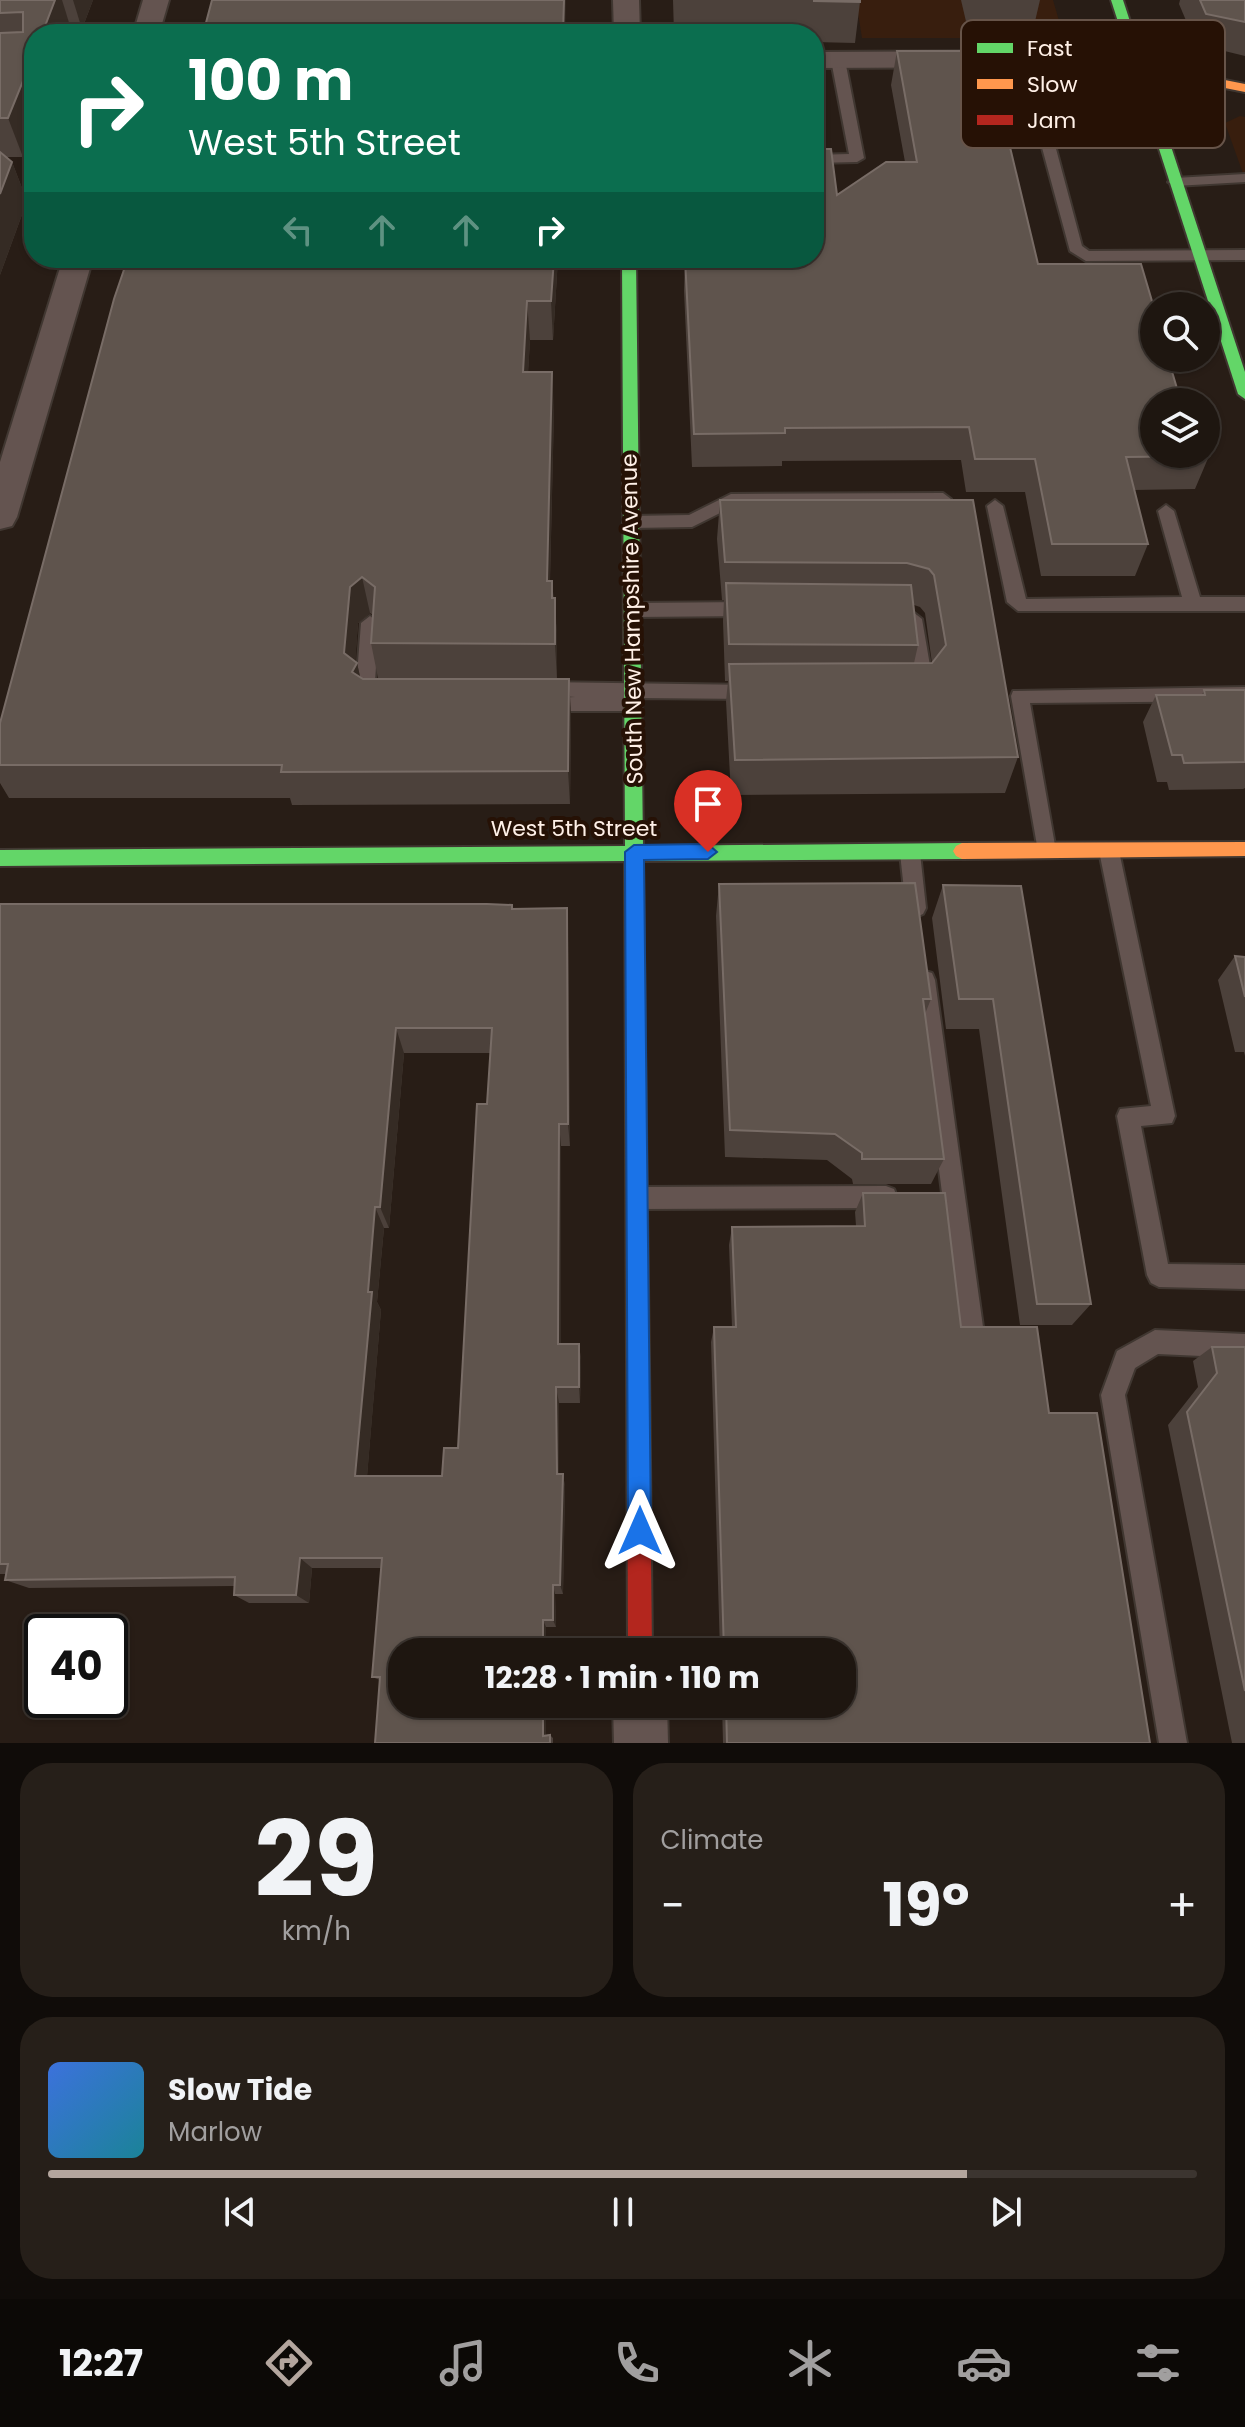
<!DOCTYPE html>
<html lang="en">
<head>
<meta charset="utf-8">
<style>
  :root { --surface:#1e1610; --page:#261f19; --text:#f1f3f6; --muted:#a19f9f; --line:#3c3530; --accent:#b4a69e }
  body { margin:0; font-family:Poppins,sans-serif; background:var(--page); color:var(--text); height:100vh; display:flex; flex-direction:column; font-size:30px; white-space:nowrap }
  * { box-sizing:border-box; margin:0 }
  p { font-size:26px; color:var(--muted) }
  .icon { flex:none; width:44px; height:44px; fill:none; stroke:currentColor; stroke-width:2; stroke-linecap:round; stroke-linejoin:round }
  .map { position:relative; height:1743px; overflow:hidden }
  .side { display:flex; flex-direction:column; gap:20px; padding:20px; background:#100c09; flex:1 }
  .side>* { flex:none }
  .guide { position:absolute; left:24px; top:24px; width:800px; height:244px; border-radius:32px; box-shadow:0 2px 6px #0004,0 0 0 2px var(--line); background:#0b6e4f; color:#fff; overflow:hidden }
  .controls { position:absolute; left:1140px; top:292px; display:grid; gap:16px }
  .controls a { display:grid; place-items:center; width:80px; height:80px; border-radius:50%; background:var(--surface); box-shadow:0 2px 6px #0004,0 0 0 2px var(--line); font-size:40px }
  .speed { position:absolute; left:24px; top:1614px; display:flex; gap:16px; font-size:40px; font-weight:700; text-align:center }
  .speed>* { display:grid; place-content:center; width:104px; height:104px; border-radius:50%; background:var(--surface); box-shadow:0 2px 6px #0004,0 0 0 2px var(--line); line-height:1 }
  .speed .limit { border:4px solid #111; border-radius:12px; background:#fff; color:#111 }
  .pin { position:absolute; display:grid; place-items:center; width:68px; height:68px; color:#fff; margin:-82px -34px; border-radius:50% 50% 50% 0; rotate:-45deg; box-shadow:0 0 8px #0007 }
  .pin .icon { rotate:45deg }
  .me { position:absolute; width:88px; margin:-44px; rotate:0deg; stroke-linejoin:round; filter:drop-shadow(0 0 6px #0008) }
  .turn { display:flex; align-items:center; gap:28px; height:168px; padding:0 32px; font-size:36px }
  .turn .icon { width:104px; height:104px; stroke-width:2.5 }
  .turn b { display:block; font-size:56px; line-height:68px }
  .lanes { display:flex; align-items:center; height:76px; padding:0 32px; background:#0003; justify-content:center; gap:40px; direction:ltr }
  .lanes .off { opacity:.35 }
  .big { font-size:60px; font-weight:700; line-height:1.1 }
  .side .card { flex:1; display:flex; flex-direction:column; justify-content:center; gap:12px; min-width:0; padding:0 28px; border-radius:32px; background:var(--page) }
  .side .dial { align-items:center; gap:0 }
  .dial b { font-size:104px; line-height:1 }
  .song { display:flex; align-items:center; gap:24px }
  .cover { width:96px; height:96px; border-radius:12px; background:linear-gradient(135deg,hsl(220 70% 55%),hsl(190 70% 35%)) }
  .played { height:8px; border-radius:4px; background:linear-gradient(90deg,var(--accent) 80%,var(--line) 80%) }
  .keys { display:flex; justify-content:space-around; direction:ltr }
  .heat { display:flex; justify-content:space-between; align-items:center; font-size:44px; direction:ltr }
  .side .tiles { flex:1; display:grid; gap:20px; grid-template-columns:1fr 1fr }
  .card:last-child { grid-column:span 2 }
  .trip { position:absolute; left:388px; top:1638px; width:468px; height:80px; border-radius:32px; background:var(--surface); box-shadow:0 2px 6px #0004,0 0 0 2px var(--line); font-weight:700; line-height:80px; text-align:center }
  .tab-bar { display:flex; height:128px; justify-content:space-around; align-items:center; background:#0c0906; color:var(--muted) }
  .tab-bar .icon { width:56px; height:56px }
  .tab-bar .selected { color:var(--accent) }
  .tab-bar b { font-size:36px; color:var(--text) }
  .map>svg:first-child { display:block }
</style>
</head>
<body>
<div class="map">
<svg width="1245" height="1743" viewBox="0 0 1245 1743">
  <rect width="100%" height="100%" fill="#281d16"/>
  <g fill="#381e0e">
    <path d="M856,0H1053L1064,38H862Z"/>
    <path d="M1240,116L1245,117V179L1225,123Z"/>
  </g>
  <g fill="none" stroke-linecap="round" stroke-linejoin="round">
    <defs>
      <g id="lane">
        <path d="M838,56L845,60L864,158L857,162L814,163V155L849,154L831,60Z"/>
        <path d="M1020,56L1032,59L1082,246L1089,251L1245,250V260L1086,261L1070,251L1018,59Z"/>
        <path d="M1245,174V182L1175,186L1168,182L1175,178Z"/>
        <path d="M943,493L951,499L943,505L734,506L692,527L632,528L623,522L632,516L689,515L731,494Z"/>
        <path d="M995,500L1003,506L1026,599L1182,597L1158,511L1166,505L1174,511L1200,597H1245V611H1018L1007,602L987,506Z"/>
        <path d="M750,602L759,609L750,616L633,617L624,610L633,603Z"/>
        <path d="M913,612L922,619L933,683L918,695L909,688L914,680L904,619Z"/>
        <path d="M370,616L379,623L375,681L391,683L393,688C386,699 363,699 356,688L361,623Z"/>
        <path d="M544,682L752,685L761,692L752,699L636,698L642,704L633,711H543L534,704L536,699L575,697L537,694L535,689Z"/>
        <path d="M1245,687V701L1030,703L1056,851L1053,857H1039L1011,696L1013,691Z"/>
        <path d="M1109,843L1116,845L1119,851L1175,1116L1172,1123L1141,1126L1168,1264L1245,1265V1289L1159,1287L1151,1283L1147,1275L1117,1116L1120,1109L1151,1106L1099,851L1102,845Z"/>
        <path d="M910,845L917,847L920,853L926,908L923,914L916,917L909,914L906,908L900,853L903,847Z"/>
        <path d="M925,971L932,973L935,980L983,1327L979,1335L971,1339L963,1335L959,1327L915,980L918,973Z"/>
        <path d="M886,1186L894,1189L897,1197L894,1205L886,1208L638,1209L630,1206L627,1198L630,1190L638,1187Z"/>
        <path d="M1155,1330L1245,1334V1358L1158,1354L1135,1368L1125,1395L1187,1743H1159L1101,1395L1117,1351Z"/>
      </g>
      <g id="street">
        <path d="M143,0H169L159,34H133Z"/>
        <path d="M613,0H639L640,34H614Z"/>
        <path d="M1025,51L1139,59L1148,61L1152,67L1148,73L1139,75L1025,67L814,68V52Z"/>
        <path d="M63,258H93L17,517L12,526L0,529V462Z"/>
        <path d="M613,1704H667L668,1743H614Z"/>
      </g>
      <g id="fast">
        <path d="M1111,0H1123L1245,372V399L1238,394Z"/>
        <path d="M622,258H636L643,846L962,843L968,846L971,851L968,856L962,859L643,861L646,1124L643,1131L636,1133L629,1131L626,1124L625,861L0,866V850L625,846Z"/>
      </g>
      <g id="slow">
        <path d="M1139,63L1245,84V92L1135,70V64Z"/>
        <path d="M1245,842V856L962,859L956,856L953,851L956,846L962,843Z"/>
        <path d="M636,1115L643,1117L646,1124L649,1364L646,1372L638,1375L630,1372L627,1364L626,1124L629,1117Z"/>
      </g>
      <path id="jam" d="M638,1353L646,1356L649,1364L652,1652H628L627,1364L630,1356Z"/>
    </defs>
    <use href="#lane" stroke="#403731" stroke-width="4"/>
    <use href="#street" stroke="#403731" stroke-width="4"/>
    <use href="#fast" stroke="#403731" stroke-width="4"/>
    <use href="#slow" stroke="#403731" stroke-width="4"/>
    <use href="#jam" stroke="#403731" stroke-width="4"/>
    <use href="#lane" fill="#645450" fill-rule="evenodd"/>
    <use href="#street" fill="#645450" fill-rule="evenodd"/>
    <use href="#fast" fill="#63d668" fill-rule="evenodd"/>
    <use href="#slow" fill="#ff974d" fill-rule="evenodd"/>
    <use href="#jam" fill="#b3261e" fill-rule="evenodd"/>
  </g>
  <g fill="#4c413b" fill-rule="evenodd">
    <path d="M0,0H93L82,29H71L34,34V127L23,157H7L12,162L27,201L0,275Z"/>
    <path d="M673,0H860V2L855,43L814,42V34H674Z"/>
    <path d="M961,0H1040L1033,30H968Z"/>
    <path d="M1180,0H1245V56L1196,44L1179,4Z"/>
    <path d="M897,51L1038,264L1154,402L1209,456L1195,489L1134,490L1148,544L1135,576H1041L1025,492H966L961,460L782,461V466L692,467L684,291L685,258H814L837,195L905,162L891,85Z"/>
    <path d="M128,258H558L553,340H530L528,372L554,410L550,581H552L557,634V679L571,714L570,804L292,805L290,798H9L0,783V723ZM370,613L373,615L371,643L378,678L551,679H363L360,677L357,663L355,662L358,623Z"/>
    <path d="M720,500H973L1018,757L1005,793L731,795L726,701L728,681H725L723,621L724,600H722L717,539ZM914,605L920,607L925,613L932,663H914L918,645Z"/>
    <path d="M1204,690H1245V788L1243,789L1169,790L1167,782H1157L1143,722L1156,695H1202Z"/>
    <path d="M719,884L931,999L925,1014L944,1159L931,1184H853L852,1179L827,1160L725,1157L716,916Z"/>
    <path d="M943,885L1021,886L1091,1304L1072,1325H1020L979,1029H946L932,918Z"/>
    <path d="M0,904H487L512,905V909L567,908L568,936L570,1146H561V1344H579L581,1360L580,1403H559V1474H563L565,1487L563,1594H555L556,1627H546V1652H402V1704H546V1736L550,1735L553,1738V1743H375L380,1680L372,1677L381,1568H312L309,1603H249L234,1595V1586L29,1588L5,1580L6,1574H0ZM404,1053H490L487,1104H477L458,1448H444L442,1476H367L381,1310L377,1302L384,1228H389Z"/>
    <path d="M1235,956L1245,957V1056L1244,1052H1235L1218,980Z"/>
    <path d="M863,1193L961,1327L1049,1413L1150,1743H723L722,1704H842V1652H720L711,1342L714,1327H732L729,1245L732,1227L856,1226L855,1212Z"/>
    <path d="M1212,1347H1245V1743H1232L1168,1425L1198,1387L1193,1361Z"/>
  </g>
  <g fill="#352b24">
    <path d="M55,0H62L71,29L69,34H42Z"/>
    <path d="M73,0H93L82,29Z"/>
    <path d="M564,0H566L565,34H563Z"/>
    <path d="M34,54V127L23,157L8,118Z"/>
    <path d="M12,162L27,201L0,275V194Z"/>
    <path d="M554,258H558L553,340L551,301Z"/>
    <path d="M527,301L530,340L526,410L523,372Z"/>
    <path d="M552,372L554,410L549,617L547,581Z"/>
    <path d="M362,577L370,613L358,623L355,667L357,663L365,698L360,706L344,653L350,587Z"/>
    <path d="M555,598L557,634V679L555,644Z"/>
    <path d="M569,679L571,714L570,804L568,771Z"/>
    <path d="M567,908L568,936L570,1146L568,1124Z"/>
    <path d="M396,1028L404,1053L389,1228L380,1207Z"/>
    <path d="M559,1124L561,1146V1360L558,1344Z"/>
    <path d="M375,1207L384,1228L377,1302L381,1310L366,1489L355,1476L368,1292Z"/>
    <path d="M579,1344L581,1360L580,1403L579,1387Z"/>
    <path d="M556,1387L559,1403V1487L557,1474Z"/>
    <path d="M563,1474L565,1487L563,1594L560,1585Z"/>
    <path d="M300,1558L312,1568L309,1603L296,1595Z"/>
    <path d="M553,1585L555,1594L556,1627L553,1620Z"/>
    <path d="M543,1620L546,1627V1652H543Z"/>
    <path d="M543,1704H546V1739L543,1736Z"/>
  </g>
  <g fill="#5f544d" stroke="#786c66" stroke-width="2" fill-rule="evenodd">
    <path d="M0,0H55L42,34H34V54L8,118H0V33L23,32V12L0,13Z"/>
    <path d="M212,0H564L563,34H203Z"/>
    <path d="M814,0H860V2L814,1Z"/>
    <path d="M1200,0H1245V22L1206,14Z"/>
    <path d="M897,51H987L1038,264H1141L1154,308V358H1168L1181,402H1154V454H1206V447L1209,456L1126,457L1148,544H1052L1035,459H975L969,427L785,428V433L694,434L685,258H814V149H831L837,195L886,162H917Z"/>
    <path d="M0,152L12,162L0,194Z"/>
    <path d="M128,258H554L551,301H527L523,372H552L547,581H552V598H555V644L371,643L375,587L362,577L350,587L344,653L357,663L352,672L363,679H569L568,771L281,772L282,765H0V723L114,299Z"/>
    <path d="M720,500H973L1018,757L735,760L729,664L932,663L946,645L934,575L929,569L907,563L725,562Z"/>
    <path d="M726,583L911,585L918,645L729,644Z"/>
    <path d="M1204,690H1245V762L1184,763L1182,755H1172L1156,695H1205Z"/>
    <path d="M915,883L931,999H923L944,1159H862V1153L835,1134L730,1130L719,884Z"/>
    <path d="M943,885L1021,886L1091,1304H1037L993,999H959Z"/>
    <path d="M0,904H487L512,905V909L567,908L568,1124H559L558,1344H579V1387H556L557,1474H563L560,1585H553V1620H543V1652H402V1704H543V1736L550,1735V1743H375L380,1677H372L382,1558H300L296,1595H234L235,1577L5,1580L8,1564H0ZM396,1028H492L487,1104H477L458,1448H444L442,1476H355L372,1292H368L375,1207H380Z"/>
    <path d="M1235,956L1245,957V997Z"/>
    <path d="M863,1193H945L961,1327H1037L1049,1413H1097L1150,1743H727L726,1704H842V1652H724L714,1327H736L732,1227L865,1226Z"/>
    <path d="M1212,1347H1245V1691L1187,1412L1217,1373Z"/>
  </g>
  <path fill="#1a73e8" stroke="#114b97" stroke-width="2" d="M708,844L717,852L708,859L644,860L651,1531L648,1539L640,1542L631,1539L628,1531L625,852L634,845Z"/>
  <g text-anchor="middle" dominant-baseline="central" stroke-width="8" stroke-linejoin="round" paint-order="stroke">
    <g font-size="22" fill="#fff0e7" stroke="#261105">
      <text transform="translate(632 619) rotate(-91)">South New Hampshire Avenue</text>
      <text x="574" y="828">West 5th Street</text>
    </g>
  </g>
  <rect x="961" y="20" width="264" height="128" rx="12" fill="#261105" stroke="#675449" stroke-width="2"/>
  <rect x="977" y="43" width="36" height="10" fill="#63d668"/>
  <rect x="977" y="79" width="36" height="10" fill="#ff974d"/>
  <rect x="977" y="115" width="36" height="10" fill="#b3261e"/>
  <g font-size="22" fill="#fff0e7">
    <text x="1027" y="56">Fast</text>
    <text x="1027" y="92">Slow</text>
    <text x="1027" y="128">Jam</text>
  </g>
</svg>
<div class="controls">
<a><svg class="icon" aria-label="search" viewBox="0 0 24 24"><circle cx="10" cy="10" r="6"/><path d="M15 15l6 6"/></svg></a>
<a><svg class="icon" aria-label="layers" viewBox="0 0 24 24"><path d="M12 4l9 5-9 5-9-5zM3 14l9 5 9-5"/></svg></a>
</div>
<div class="speed"><div class="limit">40</div></div>
<div class="pin" style="left:708px;top:852px;background:#d93025"><svg class="icon" aria-label="arrive" viewBox="0 0 24 24"><path d="M6 21V4h12l-3 4 3 4H6"/></svg></div>
<svg class="me" style="left:640px;top:1531px" viewBox="-20 -20 40 40"><path d="M0-17L14 15 0 8-14 15z" fill="#1a73e8" stroke="#fff" stroke-width="4"/></svg>
<div class="trip">12:28 · 1 min · 110 m</div>
<div class="guide">
<div class="turn"><svg class="icon" aria-label="right" viewBox="0 0 24 24"><path d="M7 20v-9h11M14 6l5 5-5 5"/></svg><div><b>100 m</b>West 5th Street</div></div>
<div class="lanes"><svg class="icon off" aria-label="left" viewBox="0 0 24 24"><path d="M17 20v-9H6M10 6l-5 5 5 5"/></svg><svg class="icon off" aria-label="ahead" viewBox="0 0 24 24"><path d="M12 20V5M6 11l6-6 6 6"/></svg><svg class="icon off" aria-label="ahead" viewBox="0 0 24 24"><path d="M12 20V5M6 11l6-6 6 6"/></svg><svg class="icon" aria-label="right" viewBox="0 0 24 24"><path d="M7 20v-9h11M14 6l5 5-5 5"/></svg></div>
</div>
</div>
<section class="side">
<div class="tiles">
<div class="card dial"><b>29</b><p>km/h</p></div>
<div class="card"><p>Climate</p>
<div class="heat"><a>−</a><b class="big">19°</b><a>+</a></div>
</div>
<div class="card">
<div class="song"><i class="cover"></i><div><b>Slow Tide</b><p>Marlow</p></div></div>
<div class="played"></div>
<div class="keys"><svg class="icon" aria-label="previous" viewBox="0 0 24 24"><path d="M18 5L8 12l10 7zM5 5v14"/></svg><svg class="icon" aria-label="pause" viewBox="0 0 24 24"><path d="M8 5v14M16 5v14"/></svg><svg class="icon" aria-label="next" viewBox="0 0 24 24"><path d="M6 5l10 7-10 7zM19 5v14"/></svg></div>
</div>
</div>
</section>
<nav class="tab-bar">
<b>12:27</b>
<svg class="icon selected" aria-label="directions" viewBox="0 0 24 24"><path d="M12 3l9 9-9 9-9-9zM9 14v-3h6M13 9l2 2-2 2"/></svg>
<svg class="icon" aria-label="music" viewBox="0 0 24 24"><path d="M9 18V5l10-2v13"/><circle cx="6" cy="18" r="3"/><circle cx="16" cy="16" r="3"/></svg>
<svg class="icon" aria-label="phone" viewBox="0 0 24 24"><path d="M5 4h4l2 5-3 2q2 4 5 5l2-3 5 2v4C11 20 4 13 5 4z"/></svg>
<svg class="icon" aria-label="climate" viewBox="0 0 24 24"><path d="M12 3v18M4 7l16 10M4 17L20 7"/></svg>
<svg class="icon" aria-label="car" viewBox="0 0 24 24"><path d="M5 17H2v-5l4-1 3-4h7l3 4 3 1v5h-3M9 17h6M6 11h13"/><circle cx="7" cy="17" r="2"/><circle cx="17" cy="17" r="2"/></svg>
<svg class="icon" aria-label="filters" viewBox="0 0 24 24"><path d="M4 7h16M4 17h16"/><circle cx="9" cy="7" r="2"/><circle cx="15" cy="17" r="2"/></svg>
</nav>
</body>
</html>
